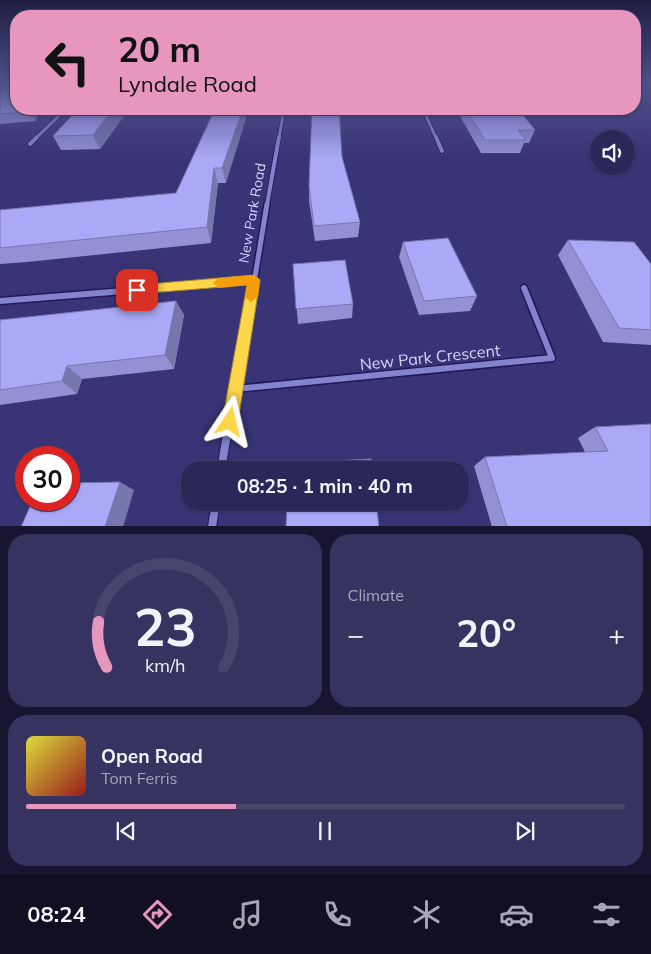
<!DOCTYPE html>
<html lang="en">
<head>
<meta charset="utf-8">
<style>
  :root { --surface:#2b2758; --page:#373361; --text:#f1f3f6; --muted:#a6a5ba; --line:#47446e; --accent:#e797bd }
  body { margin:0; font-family:Mulish,sans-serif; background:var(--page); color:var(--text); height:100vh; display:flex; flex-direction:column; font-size:19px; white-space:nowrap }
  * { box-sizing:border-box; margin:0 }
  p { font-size:16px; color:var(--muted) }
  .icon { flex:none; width:28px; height:28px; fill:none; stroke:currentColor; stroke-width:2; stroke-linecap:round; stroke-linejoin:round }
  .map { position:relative; height:526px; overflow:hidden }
  .sheet { display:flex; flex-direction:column; gap:8px; padding:8px; background:#181530; flex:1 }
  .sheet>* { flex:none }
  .top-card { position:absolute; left:10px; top:10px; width:631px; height:105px; border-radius:20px; box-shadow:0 1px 4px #0004,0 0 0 1px var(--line); background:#e797bd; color:#111; overflow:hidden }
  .fabs { position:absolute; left:590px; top:130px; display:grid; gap:10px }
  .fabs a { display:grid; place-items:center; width:45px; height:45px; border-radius:50%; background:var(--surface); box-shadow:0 1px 4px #0004,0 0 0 1px var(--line); font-size:25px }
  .speed { position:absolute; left:15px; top:446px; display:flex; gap:10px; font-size:25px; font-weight:700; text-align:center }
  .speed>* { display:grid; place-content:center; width:65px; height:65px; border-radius:50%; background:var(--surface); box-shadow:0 1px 4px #0004,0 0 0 1px var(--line); line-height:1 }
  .speed .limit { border:8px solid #d22; background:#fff; color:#111 }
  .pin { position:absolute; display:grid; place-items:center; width:42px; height:42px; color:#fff; margin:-21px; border-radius:10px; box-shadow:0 2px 8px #0006 }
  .me { position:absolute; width:55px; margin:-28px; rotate:10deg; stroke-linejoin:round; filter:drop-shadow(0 0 4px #0008) }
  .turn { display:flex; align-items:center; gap:18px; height:105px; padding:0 25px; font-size:22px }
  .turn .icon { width:65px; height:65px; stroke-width:2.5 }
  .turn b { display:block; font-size:35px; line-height:42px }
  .big { font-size:38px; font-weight:700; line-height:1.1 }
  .sheet .widget { flex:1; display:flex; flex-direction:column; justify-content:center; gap:8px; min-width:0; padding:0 18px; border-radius:20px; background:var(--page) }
  .sheet .dial { align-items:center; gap:0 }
  .dial svg { height:130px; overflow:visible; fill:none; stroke:var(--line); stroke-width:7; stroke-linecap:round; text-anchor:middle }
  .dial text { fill:var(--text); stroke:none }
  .song { display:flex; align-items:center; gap:15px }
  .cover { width:60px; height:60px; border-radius:8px; background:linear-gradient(135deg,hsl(60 70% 55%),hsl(0 70% 35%)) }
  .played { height:5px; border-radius:2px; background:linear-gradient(90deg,var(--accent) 35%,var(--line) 35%) }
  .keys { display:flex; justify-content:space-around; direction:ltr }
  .heat { display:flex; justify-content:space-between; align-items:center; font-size:28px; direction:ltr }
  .sheet .tiles { flex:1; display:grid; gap:8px; grid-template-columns:1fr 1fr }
  .widget:last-child { grid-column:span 2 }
  .trip { position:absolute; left:181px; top:461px; width:288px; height:50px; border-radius:20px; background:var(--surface); box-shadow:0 1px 4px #0004,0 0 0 1px var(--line); font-weight:700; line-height:50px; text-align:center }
  .dock { display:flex; height:80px; justify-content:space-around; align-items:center; background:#111023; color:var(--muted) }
  .dock .icon { width:35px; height:35px }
  .dock .on { color:var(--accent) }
  .dock b { font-size:22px; color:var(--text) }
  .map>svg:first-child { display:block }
</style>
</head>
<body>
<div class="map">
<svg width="651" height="527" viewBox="0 0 651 527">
  <rect width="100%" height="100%" fill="#393476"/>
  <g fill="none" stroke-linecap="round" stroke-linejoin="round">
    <defs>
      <g id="minor-far4">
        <path d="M423,109L436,138"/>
        <path d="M36,138L66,109"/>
        <path d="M279,138L284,109"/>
      </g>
      <g id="minor-far3">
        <path d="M436,137L442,151"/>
        <path d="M30,144L37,137"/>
        <path d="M267,205L279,137"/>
      </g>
      <g id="minor-far2">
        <path d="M146,289L254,280"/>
        <path d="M253,289L267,204"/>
      </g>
      <g id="minor-far1">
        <path d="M0,301L161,288"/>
        <path d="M235,389L552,358L524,288"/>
        <path d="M234,394L253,288"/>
      </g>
      <g id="minor">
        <path d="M221,470L234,393"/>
        <path d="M212,527L216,502"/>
      </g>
    </defs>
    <use href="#minor-far4" stroke="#221858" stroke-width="4.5"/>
    <use href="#minor-far3" stroke="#221858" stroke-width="5.5"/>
    <use href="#minor-far2" stroke="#221858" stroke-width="8"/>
    <use href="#minor-far1" stroke="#221858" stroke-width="9"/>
    <use href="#minor" stroke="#221858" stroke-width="10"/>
    <use href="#minor-far4" stroke="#8484ce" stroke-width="3"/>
    <use href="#minor-far3" stroke="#8484ce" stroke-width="4"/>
    <use href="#minor-far2" stroke="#8484ce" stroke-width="5"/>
    <use href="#minor-far1" stroke="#8484ce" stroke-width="6"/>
    <use href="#minor" stroke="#8484ce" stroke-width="8"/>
  </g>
  <g fill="#9191d4">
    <path d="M0,84L16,109H42L35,121L0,124Z"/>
    <path d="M129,109L100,149L61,150L53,136Z"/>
    <path d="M215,109L226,183H218L211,243L27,262L0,264V210L176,193Z"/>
    <path d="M456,109H518L535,130L529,143H524L520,153H481Z"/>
    <path d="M342,157L360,222L358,237L315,241L309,201V186Z"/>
    <path d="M568,240L651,264V345L603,342L558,255Z"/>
    <path d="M403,242L477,296L470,311L419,315L399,257Z"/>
    <path d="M293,264L353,304L352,318L298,324Z"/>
    <path d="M176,301L184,315L174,369L82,379L77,394L0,405V320Z"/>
    <path d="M595,427L651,527H492L474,466L485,457L585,452L578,438Z"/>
  </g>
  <g fill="#7676ad">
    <path d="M32,109H42L35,121L30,112Z"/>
    <path d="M113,109H129L100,149L93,135Z"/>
    <path d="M243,109H249L226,183L222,168Z"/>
    <path d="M214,168L218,183L211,243L207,227Z"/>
    <path d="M176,301L184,315L174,369L165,355Z"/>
    <path d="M67,366L82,379L77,394L62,381Z"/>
    <path d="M120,482L134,490L123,527H105Z"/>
  </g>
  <g fill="#a9a9f7" stroke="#7676ad">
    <path d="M0,84H16V109H32L30,112L0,114V95H2L4,90H0Z"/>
    <path d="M78,109H113L93,135L53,136Z"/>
    <path d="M215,109H243L222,168H214L207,227L0,248V210L176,193Z"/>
    <path d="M312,109H339L342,157L360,222L314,226L309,186Z"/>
    <path d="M466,109H518L535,130H518L526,140H485Z"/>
    <path d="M448,238L477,296L424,301L403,242Z"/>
    <path d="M568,240L634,242L651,264V330L619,328Z"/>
    <path d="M345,260L353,304L296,309L293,264Z"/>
    <path d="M176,301L165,355L67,366L62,381L0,390V320Z"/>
    <path d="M651,424V527H507L485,457L608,451L595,427Z"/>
    <path d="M371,459L372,470H288V463Z"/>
    <path d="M120,482L105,527H21L33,500H69V483Z"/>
    <path d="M287,502H376L379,527H286Z"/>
  </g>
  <linearGradient id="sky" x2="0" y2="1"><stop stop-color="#1f1d41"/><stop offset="0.53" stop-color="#4e508a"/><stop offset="1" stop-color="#4e508a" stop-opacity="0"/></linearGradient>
  <rect width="651" height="158" fill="url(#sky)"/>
  <path fill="#ffd54a" stroke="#a68a30" d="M254,275L260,280L238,422L235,427L230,430L224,427L222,422L247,285L137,294L131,290L137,285Z"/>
  <path fill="#f59e0b" d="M254,275L260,280L258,297L251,302L245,297L247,285L219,288L213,283L219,278Z"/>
  <g text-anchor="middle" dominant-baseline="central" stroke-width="5" stroke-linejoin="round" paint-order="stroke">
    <g font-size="14" fill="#d4d6fe" stroke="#393476">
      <text transform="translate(252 213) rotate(-80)">New Park Road</text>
    </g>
    <g font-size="16" fill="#d4d6fe" stroke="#393476">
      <text transform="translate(430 357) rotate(-6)">New Park Crescent</text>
    </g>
  </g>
</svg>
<div class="fabs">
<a><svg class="icon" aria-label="sound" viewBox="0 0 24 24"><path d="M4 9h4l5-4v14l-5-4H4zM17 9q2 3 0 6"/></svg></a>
</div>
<div class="speed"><div class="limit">30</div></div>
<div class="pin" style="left:137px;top:290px;background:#d93025"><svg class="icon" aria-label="arrive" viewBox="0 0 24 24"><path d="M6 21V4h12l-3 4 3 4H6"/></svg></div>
<svg class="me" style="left:230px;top:422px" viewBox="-20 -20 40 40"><path d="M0-17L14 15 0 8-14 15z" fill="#ffd54a" stroke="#fff" stroke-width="4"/></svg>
<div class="trip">08:25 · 1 min · 40 m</div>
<div class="top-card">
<div class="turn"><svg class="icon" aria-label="left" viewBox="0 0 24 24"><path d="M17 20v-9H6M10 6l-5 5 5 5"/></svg><div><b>20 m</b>Lyndale Road</div></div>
</div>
</div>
<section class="sheet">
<div class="tiles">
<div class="widget dial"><svg viewBox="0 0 100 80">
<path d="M14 69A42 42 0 1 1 86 69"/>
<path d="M14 69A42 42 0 0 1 9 41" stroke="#e797bd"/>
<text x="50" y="56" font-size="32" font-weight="700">23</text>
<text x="50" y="72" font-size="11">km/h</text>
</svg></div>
<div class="widget"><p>Climate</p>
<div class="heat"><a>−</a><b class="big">20°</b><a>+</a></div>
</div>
<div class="widget">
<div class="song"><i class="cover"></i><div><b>Open Road</b><p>Tom Ferris</p></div></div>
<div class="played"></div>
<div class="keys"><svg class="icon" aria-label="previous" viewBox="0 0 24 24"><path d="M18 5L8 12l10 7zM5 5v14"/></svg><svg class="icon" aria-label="pause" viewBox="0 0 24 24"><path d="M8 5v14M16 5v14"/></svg><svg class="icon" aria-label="next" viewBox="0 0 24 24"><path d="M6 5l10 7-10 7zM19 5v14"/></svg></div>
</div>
</div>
</section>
<nav class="dock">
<b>08:24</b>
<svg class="icon on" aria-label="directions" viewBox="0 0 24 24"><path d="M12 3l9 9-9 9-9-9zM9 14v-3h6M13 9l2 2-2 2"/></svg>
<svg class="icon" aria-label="music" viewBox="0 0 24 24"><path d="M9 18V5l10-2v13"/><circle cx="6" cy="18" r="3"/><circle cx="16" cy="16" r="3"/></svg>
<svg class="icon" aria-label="phone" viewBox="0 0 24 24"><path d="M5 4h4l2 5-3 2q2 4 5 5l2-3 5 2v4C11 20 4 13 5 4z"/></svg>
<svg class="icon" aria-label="climate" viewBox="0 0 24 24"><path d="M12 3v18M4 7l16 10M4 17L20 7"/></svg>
<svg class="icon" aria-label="car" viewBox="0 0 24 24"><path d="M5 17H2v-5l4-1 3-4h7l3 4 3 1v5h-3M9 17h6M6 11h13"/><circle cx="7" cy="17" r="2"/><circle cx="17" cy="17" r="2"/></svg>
<svg class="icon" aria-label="filters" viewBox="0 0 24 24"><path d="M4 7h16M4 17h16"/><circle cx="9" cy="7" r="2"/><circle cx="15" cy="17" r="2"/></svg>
</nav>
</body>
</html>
